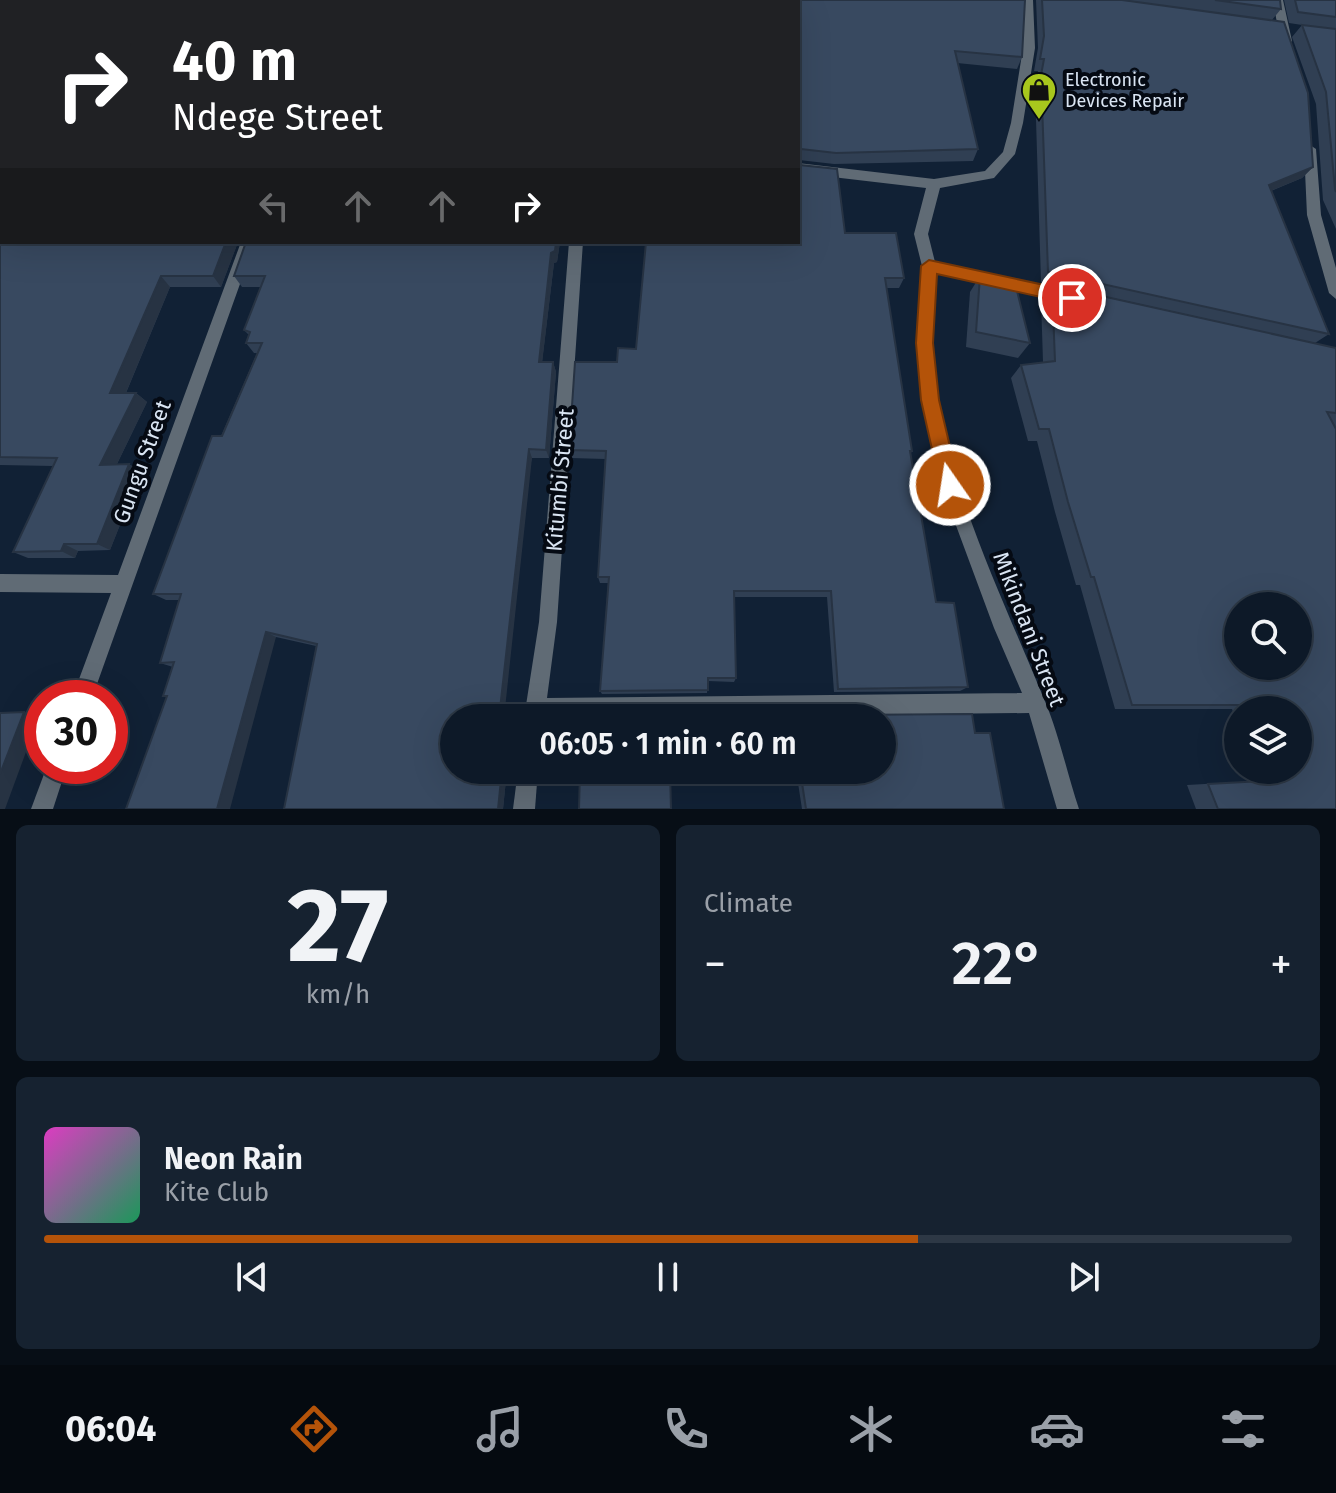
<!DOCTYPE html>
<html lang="en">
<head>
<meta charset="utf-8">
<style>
  :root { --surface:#0d1928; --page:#162230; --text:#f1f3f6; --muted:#9aa0a8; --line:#2d3845; --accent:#b45309 }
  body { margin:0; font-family:"Fira Sans",sans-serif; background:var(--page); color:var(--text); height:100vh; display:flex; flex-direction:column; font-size:30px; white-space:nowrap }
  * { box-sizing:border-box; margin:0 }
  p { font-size:26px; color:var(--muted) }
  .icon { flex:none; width:44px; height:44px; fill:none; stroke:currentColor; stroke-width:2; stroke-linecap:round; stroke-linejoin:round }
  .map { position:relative; height:809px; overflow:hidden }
  .sheet { display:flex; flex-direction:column; gap:16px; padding:16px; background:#070e16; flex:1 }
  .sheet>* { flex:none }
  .hud { position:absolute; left:0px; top:0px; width:800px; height:244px; box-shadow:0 8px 32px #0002,0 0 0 2px var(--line); background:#202124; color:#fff; overflow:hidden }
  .fabs { position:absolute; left:1224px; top:592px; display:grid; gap:16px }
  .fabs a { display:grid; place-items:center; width:88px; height:88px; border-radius:50%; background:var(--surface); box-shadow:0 8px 32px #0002,0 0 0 2px var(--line); font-size:40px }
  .speed { position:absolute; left:24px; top:680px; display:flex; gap:16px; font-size:40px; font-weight:700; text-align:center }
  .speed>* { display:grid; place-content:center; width:104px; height:104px; border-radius:50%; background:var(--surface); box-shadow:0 8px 32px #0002,0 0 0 2px var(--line); line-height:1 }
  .speed .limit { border:12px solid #d22; background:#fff; color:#111 }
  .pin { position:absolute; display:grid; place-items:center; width:68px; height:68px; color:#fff; margin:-34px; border:4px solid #fff; border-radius:50%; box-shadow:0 2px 8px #0007 }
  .me { position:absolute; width:88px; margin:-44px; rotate:347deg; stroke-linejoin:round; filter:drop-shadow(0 0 6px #0008) }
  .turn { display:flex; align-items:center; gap:28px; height:168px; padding:0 40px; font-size:36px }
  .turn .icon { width:104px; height:104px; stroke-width:2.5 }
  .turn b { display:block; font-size:56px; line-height:68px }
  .lanes { display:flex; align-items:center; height:76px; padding:0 40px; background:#0003; justify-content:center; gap:40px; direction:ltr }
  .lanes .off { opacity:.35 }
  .big { font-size:60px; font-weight:600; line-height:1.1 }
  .sheet .tile { flex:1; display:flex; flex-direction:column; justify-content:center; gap:12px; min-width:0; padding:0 28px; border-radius:12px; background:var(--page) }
  .sheet .dial { align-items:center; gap:0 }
  .dial b { font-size:104px; line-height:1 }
  .song { display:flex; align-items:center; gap:24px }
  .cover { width:96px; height:96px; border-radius:12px; background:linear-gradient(135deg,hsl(310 70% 55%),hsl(150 70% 35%)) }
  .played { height:8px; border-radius:4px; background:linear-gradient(90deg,var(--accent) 70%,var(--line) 70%) }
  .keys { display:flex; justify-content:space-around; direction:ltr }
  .heat { display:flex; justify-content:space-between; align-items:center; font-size:44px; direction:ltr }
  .sheet .tiles { flex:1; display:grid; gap:16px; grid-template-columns:1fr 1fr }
  .tile:last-child { grid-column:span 2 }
  .trip { position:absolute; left:440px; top:704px; width:456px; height:80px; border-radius:40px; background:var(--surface); box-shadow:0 8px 32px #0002,0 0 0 2px var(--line); font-weight:600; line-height:80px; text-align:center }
  .dock { display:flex; height:128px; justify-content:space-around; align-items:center; background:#050a10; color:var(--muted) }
  .dock .icon { width:56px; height:56px }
  .dock .selected { color:var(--accent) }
  .dock b { font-size:36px; color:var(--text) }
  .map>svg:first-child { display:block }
</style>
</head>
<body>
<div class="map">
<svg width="1336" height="809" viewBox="0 0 1336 809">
  <rect width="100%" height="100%" fill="#112135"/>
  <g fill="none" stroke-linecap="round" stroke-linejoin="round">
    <rect fill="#606b75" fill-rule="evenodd" x="0" y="64" width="2" height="8"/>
    <g fill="#606b75" fill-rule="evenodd">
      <path d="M1023,0H1033L1035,48L1023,123L1015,154L994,178L940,188L928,234L935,262L1069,291L1076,297L1069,303L936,273C934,316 931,358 938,401C956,505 1004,601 1044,699C1059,734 1067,773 1079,809H1057L1029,713L524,718L539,622L569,242H583L557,622L547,698L1022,693L994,628L941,485L922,400L917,343L922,266L914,234L926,188L798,173V163L934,179L985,171L1003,152L1011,123L1023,48Z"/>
      <path d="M1273,0H1283L1292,41L1290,43L1280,41Z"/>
      <path d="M1310,145L1316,149L1321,215L1336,268V299L1329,293L1307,215L1304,149Z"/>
      <rect x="0" y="151" width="2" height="8"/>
      <path d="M241,242H255L92,698H72L111,593L0,592V574L118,575Z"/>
      <path d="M47,766H67L53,809H31Z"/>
      <path d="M518,770H538L535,809H513Z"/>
    </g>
  </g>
  <g fill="#303f53">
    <path d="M0,0H1025L1022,57L1017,69L957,63L978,149L973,161L834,164L799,160L800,165L845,233L904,278L899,288H886L912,451L910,455L936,602L968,687L960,691L834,692L827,597H734L736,678L734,682L708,681L707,693L602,694L600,691L608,583H600L598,577L605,459L571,458L569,450L617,362L798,242V2H2V37H0Z"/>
    <path d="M1036,0H1280L1281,9L1272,20L1313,167L1302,178L1271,191L1329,334L1315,343L1041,282L1035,87L1038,71H1034L1038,48Z"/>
    <path d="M1284,0H1336V229L1323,200L1316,104L1292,37L1302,25L1289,23Z"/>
    <path d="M0,175L238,242L221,287H170L126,393H136L147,402L117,464H129L141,472L110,550L78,551L75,558H28L13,552L53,466L0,465Z"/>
    <path d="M246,242H560L557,262L554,263L542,362H553L556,372L549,458H532L454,770H507L503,809H284L316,646L276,637L167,697L163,696L173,667L160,663L179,600H166L153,594L257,353H254L246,343L249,335L244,330L261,287H242L234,276Z"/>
    <path d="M980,276L1030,343L1018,358L966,347L970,292Z"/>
    <path d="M1052,285L1336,348V809H1196L1187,785L1257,781L1253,770H1298V710H1238V726L1232,709H1115L1080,585H1076L1055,512L1037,441H1028L1011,378L1021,365L1043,362L1041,300Z"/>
    <path d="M972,714L975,733H990L1004,809H802L796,770H882V718H836L840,715Z"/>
  </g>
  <g fill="#273343">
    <path d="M1313,167L1302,178L1258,196L1269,185Z"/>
    <path d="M226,242H238L221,287L213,276Z"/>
    <path d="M556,242H560L557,262L554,263L541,372L539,362L551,253Z"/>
    <path d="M161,276L170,287L122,402L110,393Z"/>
    <path d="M553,362L556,372L549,458L546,450Z"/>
    <path d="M136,393L147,402L113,472L100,465Z"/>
    <path d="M529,449L532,458L504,718H499Z"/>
    <path d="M129,464L141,472L110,550L97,544Z"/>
    <path d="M64,544L78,551L75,558L61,551Z"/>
    <path d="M266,632L276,637L230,809H217Z"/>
    <path d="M24,712L40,714L5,809H0V774Z"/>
    <path d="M502,770H507L503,809H498Z"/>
  </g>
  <g fill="#384960" stroke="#273343" stroke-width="2" fill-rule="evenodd">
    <path d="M0,0H1025L1022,57L955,51L978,149L836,153L801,149L798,151V2H2V25H0Z"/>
    <path d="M1042,0H1122L1284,22L1308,93L1313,167L1269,185L1329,334L1048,272L1041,75L1044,59H1040L1044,36Z"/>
    <path d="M1215,0H1280L1281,9Z"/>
    <path d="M1295,0H1336V17L1298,12Z"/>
    <path d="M1302,25L1336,29V192L1335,189L1326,92Z"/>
    <path d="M798,156L800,165L837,169L845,233H896L904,278H885L912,451H910L936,602L954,603L968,687L838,689L831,591H734L736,678H708V690L600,691L609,577H598L606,451L569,450L575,362H617L618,348L636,349L646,242H798Z"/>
    <path d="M0,175H2V242H226L213,276H161L110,393H136L100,465L129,464L97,544H64L61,551L13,552L57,458L0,457Z"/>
    <path d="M246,242H556L555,251L551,253L539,362H553L546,450L529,449L499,718H454V770H502L498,809H284L317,644L266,632L217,809H126L167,696H163L174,662L160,663L181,594H153L212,436H222L262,343H246L250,332L244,330L265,276H234Z"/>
    <path d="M980,276L1015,283L1030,343L976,332Z"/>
    <path d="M1052,285L1336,348V413L1327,412L1336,429V809H1218L1208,784L1281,780L1278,770H1298V710H1256L1254,705H1132L1094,577H1091L1068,502L1049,429H1039L1021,365L1055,361ZM1238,606H1298V666H1238Z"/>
    <path d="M24,712L0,774V713Z"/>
    <path d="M972,714L975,733H990L1004,809H806L800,770H882V718H840V715Z"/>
    <path d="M709,717V718H599Z"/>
    <path d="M580,770H670L671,809H579Z"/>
  </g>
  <path fill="#b45309" stroke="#753606" stroke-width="2" d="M929,260L1072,291L1081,298L1072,304L937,274L933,343L939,400L959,485L957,491L950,494L943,491L940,485L921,400L916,343L921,266Z"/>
  <defs>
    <symbol id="shop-pin" viewBox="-11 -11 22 30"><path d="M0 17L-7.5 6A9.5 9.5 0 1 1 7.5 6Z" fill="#a8c71d" stroke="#050a13"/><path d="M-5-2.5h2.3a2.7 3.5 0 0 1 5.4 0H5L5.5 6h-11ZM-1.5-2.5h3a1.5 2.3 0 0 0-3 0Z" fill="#111"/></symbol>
  </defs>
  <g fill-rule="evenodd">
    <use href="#shop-pin" x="1019" y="70" width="40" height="54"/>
  </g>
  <g text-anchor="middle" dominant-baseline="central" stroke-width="8" stroke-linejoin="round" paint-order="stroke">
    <g font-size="18" fill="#dae5f3" stroke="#050a13" text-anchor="start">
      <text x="1065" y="80">Electronic<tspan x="1065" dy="21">Devices Repair</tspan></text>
    </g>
    <g font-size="22" fill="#dae5f3" stroke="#050a13">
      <text transform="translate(142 462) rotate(-70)">Gungu Street</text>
      <text transform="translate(560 480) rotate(-85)">Kitumbi Street</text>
      <text transform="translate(1029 629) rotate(69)">Mikindani Street</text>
    </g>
  </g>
</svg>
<div class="fabs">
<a><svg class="icon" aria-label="search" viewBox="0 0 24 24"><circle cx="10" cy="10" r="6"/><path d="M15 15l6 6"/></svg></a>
<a><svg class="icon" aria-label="layers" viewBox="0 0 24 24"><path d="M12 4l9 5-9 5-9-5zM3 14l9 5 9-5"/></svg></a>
</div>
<div class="speed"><div class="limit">30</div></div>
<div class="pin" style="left:1072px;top:298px;background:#d93025"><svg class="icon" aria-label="arrive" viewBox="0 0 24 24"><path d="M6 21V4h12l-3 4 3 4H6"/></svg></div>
<svg class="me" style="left:950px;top:485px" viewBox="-20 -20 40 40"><circle r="17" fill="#b45309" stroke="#fff" stroke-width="3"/><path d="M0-11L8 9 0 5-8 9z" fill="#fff"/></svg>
<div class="trip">06:05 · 1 min · 60 m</div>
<div class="hud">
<div class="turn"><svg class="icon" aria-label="right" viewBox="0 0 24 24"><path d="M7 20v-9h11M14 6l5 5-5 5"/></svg><div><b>40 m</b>Ndege Street</div></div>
<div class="lanes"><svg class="icon off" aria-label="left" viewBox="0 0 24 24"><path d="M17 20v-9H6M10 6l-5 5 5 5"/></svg><svg class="icon off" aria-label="ahead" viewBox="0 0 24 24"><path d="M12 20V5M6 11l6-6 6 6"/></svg><svg class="icon off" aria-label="ahead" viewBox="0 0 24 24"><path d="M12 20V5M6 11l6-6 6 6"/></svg><svg class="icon" aria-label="right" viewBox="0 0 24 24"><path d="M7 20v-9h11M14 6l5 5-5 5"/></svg></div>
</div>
</div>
<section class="sheet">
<div class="tiles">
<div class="tile dial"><b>27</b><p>km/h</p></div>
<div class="tile"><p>Climate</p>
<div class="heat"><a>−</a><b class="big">22°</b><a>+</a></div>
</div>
<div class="tile">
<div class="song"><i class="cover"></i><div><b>Neon Rain</b><p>Kite Club</p></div></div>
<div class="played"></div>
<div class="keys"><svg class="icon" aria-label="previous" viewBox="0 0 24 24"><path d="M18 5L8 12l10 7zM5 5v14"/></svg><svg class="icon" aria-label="pause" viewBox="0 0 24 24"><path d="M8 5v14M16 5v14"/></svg><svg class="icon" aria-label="next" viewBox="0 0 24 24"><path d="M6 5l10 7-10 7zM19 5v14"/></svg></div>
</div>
</div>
</section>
<nav class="dock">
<b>06:04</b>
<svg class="icon selected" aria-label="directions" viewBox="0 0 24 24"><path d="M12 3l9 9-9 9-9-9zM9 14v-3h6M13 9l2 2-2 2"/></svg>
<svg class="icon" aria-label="music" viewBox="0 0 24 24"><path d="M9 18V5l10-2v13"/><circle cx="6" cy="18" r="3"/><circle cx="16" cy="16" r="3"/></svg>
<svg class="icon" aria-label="phone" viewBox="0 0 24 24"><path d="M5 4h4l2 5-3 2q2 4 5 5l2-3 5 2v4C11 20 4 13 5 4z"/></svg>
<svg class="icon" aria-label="climate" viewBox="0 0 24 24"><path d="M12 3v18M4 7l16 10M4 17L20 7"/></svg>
<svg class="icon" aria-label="car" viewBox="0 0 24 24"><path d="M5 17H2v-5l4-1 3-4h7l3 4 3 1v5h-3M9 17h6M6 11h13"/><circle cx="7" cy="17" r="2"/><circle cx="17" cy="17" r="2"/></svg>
<svg class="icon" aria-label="filters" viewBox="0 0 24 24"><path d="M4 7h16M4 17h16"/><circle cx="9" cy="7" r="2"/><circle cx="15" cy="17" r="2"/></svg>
</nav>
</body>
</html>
